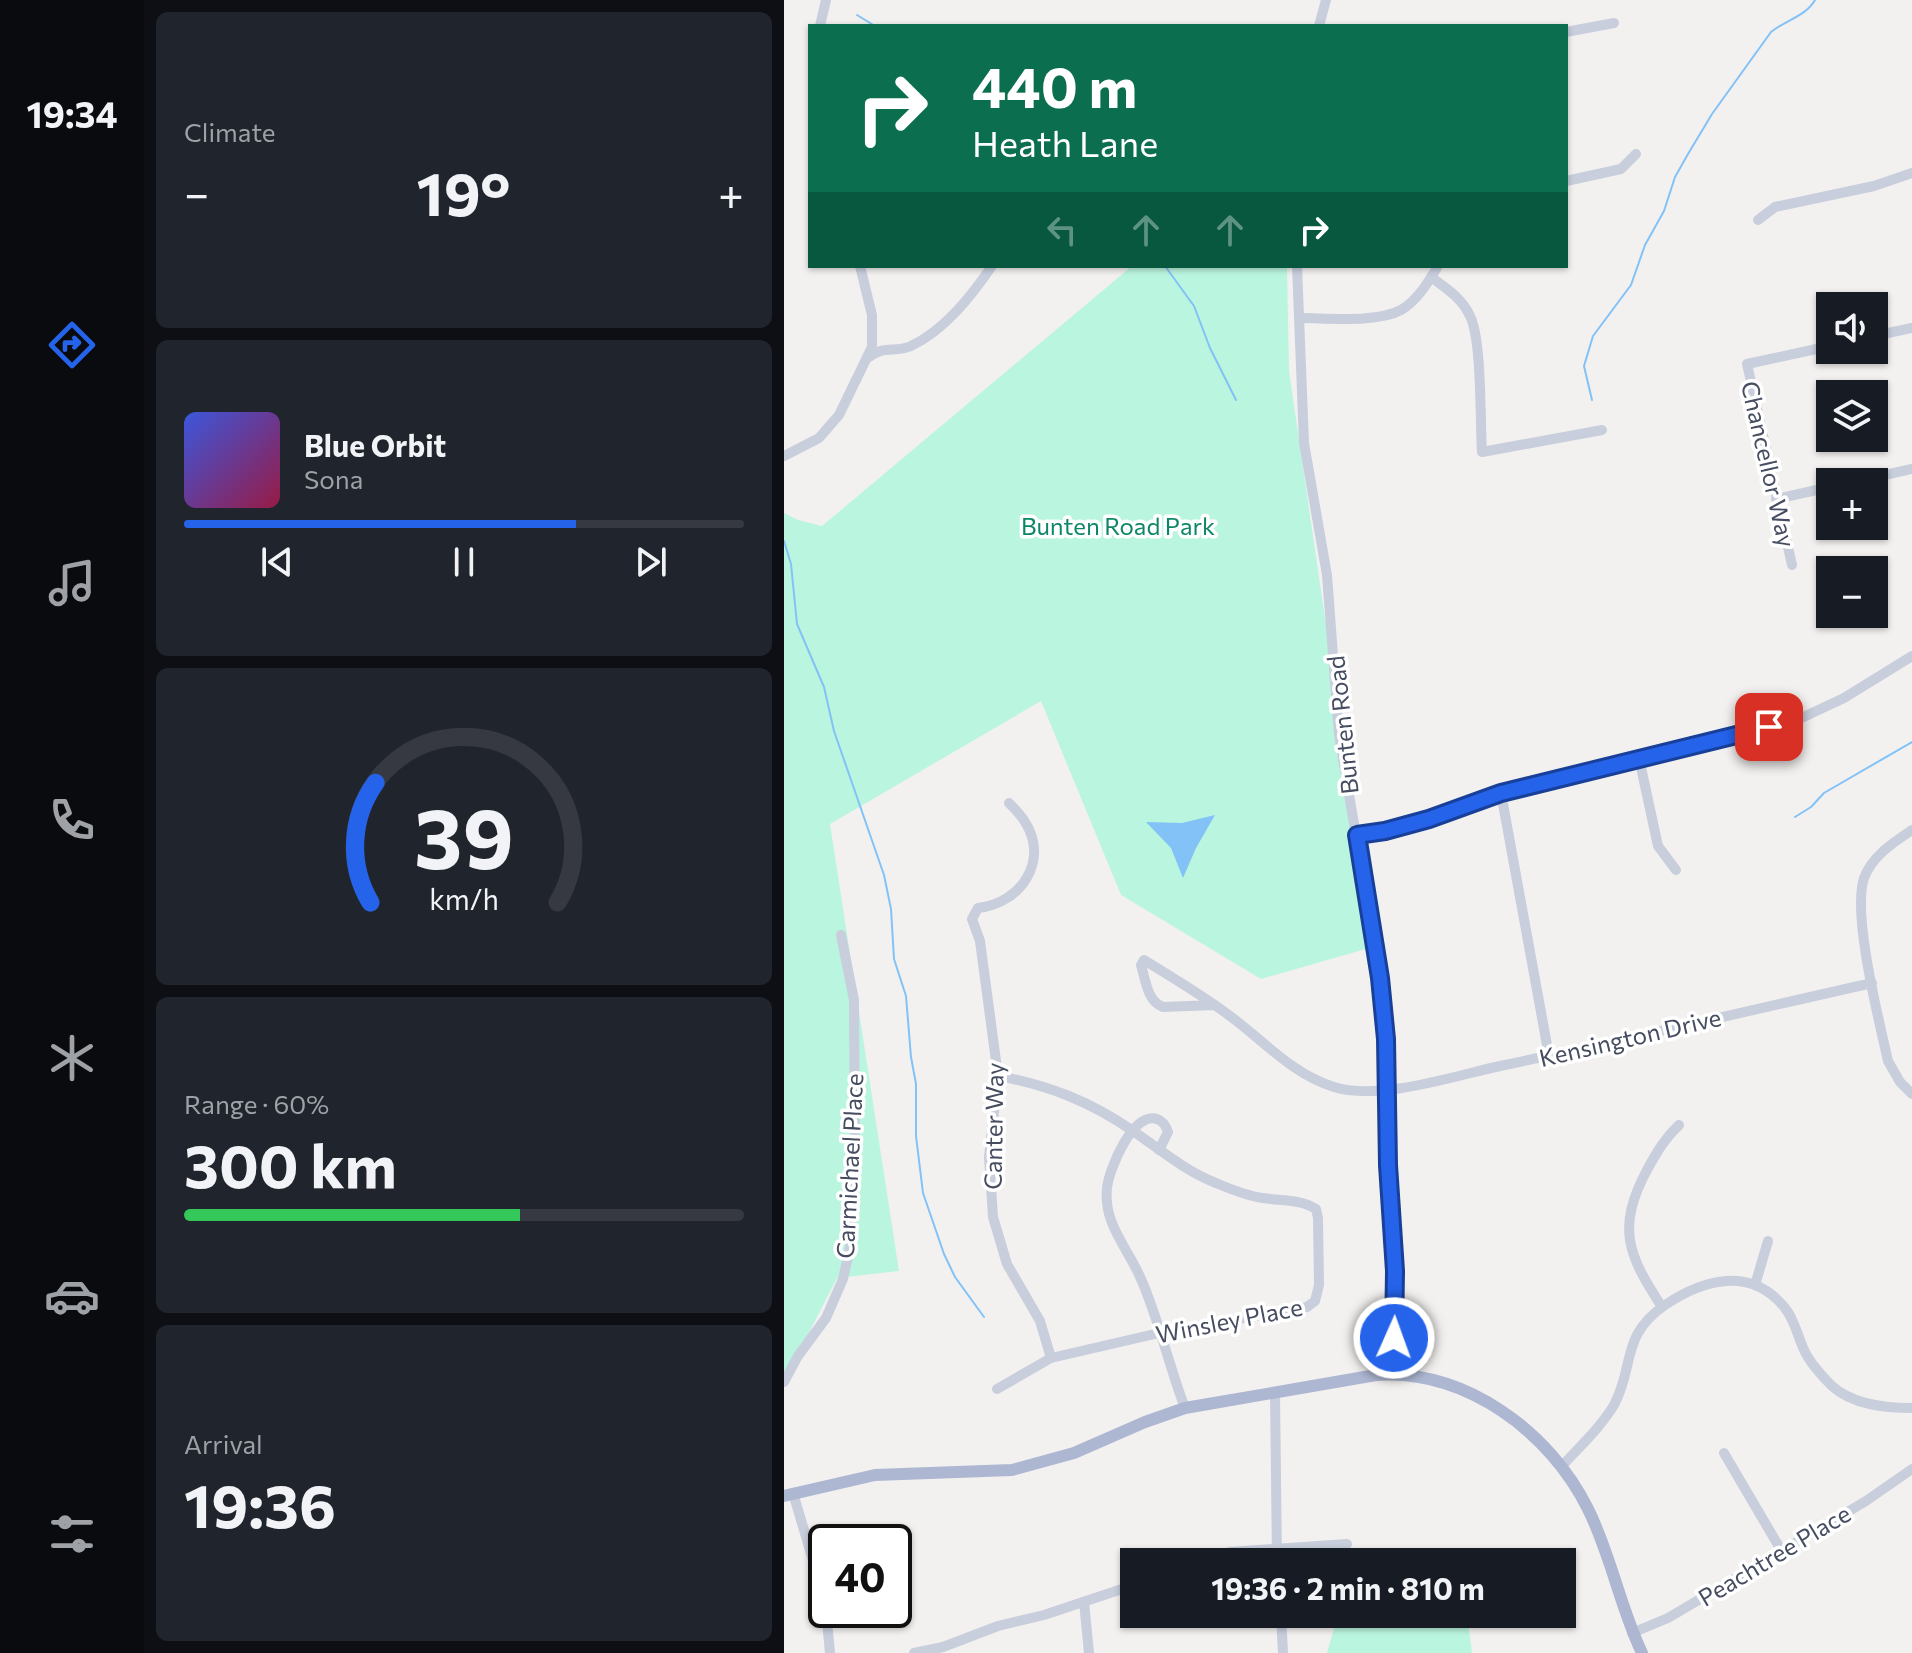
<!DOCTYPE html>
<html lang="en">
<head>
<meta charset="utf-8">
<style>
  :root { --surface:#171b24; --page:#20242c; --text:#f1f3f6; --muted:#9ea1a6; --line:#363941; --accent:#2563eb }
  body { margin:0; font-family:Commissioner,sans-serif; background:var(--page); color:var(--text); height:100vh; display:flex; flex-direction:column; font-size:30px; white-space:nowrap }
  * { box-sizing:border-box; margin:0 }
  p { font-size:26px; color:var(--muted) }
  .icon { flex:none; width:44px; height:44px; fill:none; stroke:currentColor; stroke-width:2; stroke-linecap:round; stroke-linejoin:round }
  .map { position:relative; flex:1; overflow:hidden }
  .side { display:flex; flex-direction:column; gap:12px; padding:12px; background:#0d0f14; width:640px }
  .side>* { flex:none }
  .banner { position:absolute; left:24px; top:24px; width:760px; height:244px; border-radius:0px; box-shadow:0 2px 6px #0004; background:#0b6e4f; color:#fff; overflow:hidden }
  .controls { position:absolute; left:1032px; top:292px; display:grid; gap:16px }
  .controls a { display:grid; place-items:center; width:72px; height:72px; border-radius:0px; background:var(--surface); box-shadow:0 2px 6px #0004; font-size:40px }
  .speed { position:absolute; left:24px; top:1524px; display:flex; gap:16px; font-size:40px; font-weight:700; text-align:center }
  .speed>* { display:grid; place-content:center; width:104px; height:104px; border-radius:50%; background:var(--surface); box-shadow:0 2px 6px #0004; line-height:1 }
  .speed .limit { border:4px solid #111; border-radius:12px; background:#fff; color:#111 }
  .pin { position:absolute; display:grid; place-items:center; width:68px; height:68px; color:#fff; margin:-34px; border-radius:16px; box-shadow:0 4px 12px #0006 }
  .me { position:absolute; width:88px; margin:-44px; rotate:2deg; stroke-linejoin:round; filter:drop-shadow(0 0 6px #0008) }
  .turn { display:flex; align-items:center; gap:28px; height:168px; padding:0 32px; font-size:36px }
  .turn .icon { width:104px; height:104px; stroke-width:2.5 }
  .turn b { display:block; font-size:56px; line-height:68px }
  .lanes { display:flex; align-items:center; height:76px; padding:0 32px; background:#0003; justify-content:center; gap:40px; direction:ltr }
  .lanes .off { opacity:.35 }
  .big { font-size:60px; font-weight:700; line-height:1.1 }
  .side .tile { flex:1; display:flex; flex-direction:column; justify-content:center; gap:12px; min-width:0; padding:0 28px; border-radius:12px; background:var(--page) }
  .side .dial { align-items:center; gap:0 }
  .dial svg { height:208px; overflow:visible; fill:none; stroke:var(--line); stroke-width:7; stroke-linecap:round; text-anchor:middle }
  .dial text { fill:var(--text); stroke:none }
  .song { display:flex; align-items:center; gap:24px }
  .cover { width:96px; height:96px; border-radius:12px; background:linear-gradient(135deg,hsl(230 70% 55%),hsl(340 70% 35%)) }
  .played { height:8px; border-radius:4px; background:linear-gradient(90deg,var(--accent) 70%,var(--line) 70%) }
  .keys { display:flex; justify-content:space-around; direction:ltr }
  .heat { display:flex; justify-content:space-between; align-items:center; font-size:44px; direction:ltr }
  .charge { height:12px; border-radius:6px; background:linear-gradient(90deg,#34c759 60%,var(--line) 0) }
  .trip { position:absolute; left:336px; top:1548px; width:456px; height:80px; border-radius:0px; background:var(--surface); box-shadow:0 2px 6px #0004; font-weight:700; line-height:80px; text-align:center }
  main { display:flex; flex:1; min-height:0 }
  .tabs { display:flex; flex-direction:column; width:144px; justify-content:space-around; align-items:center; background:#090b0e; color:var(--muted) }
  .tabs .icon { width:56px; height:56px }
  .tabs .current { color:var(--accent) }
  .tabs b { font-size:36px; color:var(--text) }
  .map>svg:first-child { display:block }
</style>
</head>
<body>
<main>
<nav class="tabs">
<b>19:34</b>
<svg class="icon current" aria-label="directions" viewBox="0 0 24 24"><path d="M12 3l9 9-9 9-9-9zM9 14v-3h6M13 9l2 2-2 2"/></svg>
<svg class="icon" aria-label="music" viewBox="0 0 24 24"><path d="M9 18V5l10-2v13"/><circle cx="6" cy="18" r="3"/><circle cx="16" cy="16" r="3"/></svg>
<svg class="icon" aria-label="phone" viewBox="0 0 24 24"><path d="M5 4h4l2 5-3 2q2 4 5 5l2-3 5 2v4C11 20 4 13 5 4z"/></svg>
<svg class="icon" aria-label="climate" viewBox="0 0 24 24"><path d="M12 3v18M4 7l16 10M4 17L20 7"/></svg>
<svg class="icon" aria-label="car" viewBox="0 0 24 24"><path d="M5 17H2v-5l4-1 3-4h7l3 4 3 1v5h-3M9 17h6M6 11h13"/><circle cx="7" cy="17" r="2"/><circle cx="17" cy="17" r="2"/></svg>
<svg class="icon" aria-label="filters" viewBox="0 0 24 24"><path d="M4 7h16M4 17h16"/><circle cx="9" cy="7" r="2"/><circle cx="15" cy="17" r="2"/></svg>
</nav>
<section class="side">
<div class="tile"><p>Climate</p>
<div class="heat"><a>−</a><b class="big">19°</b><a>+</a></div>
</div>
<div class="tile">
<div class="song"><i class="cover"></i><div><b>Blue Orbit</b><p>Sona</p></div></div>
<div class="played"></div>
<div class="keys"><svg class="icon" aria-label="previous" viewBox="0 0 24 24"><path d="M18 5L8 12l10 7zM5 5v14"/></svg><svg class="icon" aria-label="pause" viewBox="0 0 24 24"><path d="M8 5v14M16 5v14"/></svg><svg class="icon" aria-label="next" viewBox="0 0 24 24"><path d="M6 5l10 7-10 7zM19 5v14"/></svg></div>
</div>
<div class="tile dial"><svg viewBox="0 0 100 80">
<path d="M14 69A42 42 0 1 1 86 69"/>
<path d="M14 69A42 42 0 0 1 16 23" stroke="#2563eb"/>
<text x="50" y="56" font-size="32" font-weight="700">39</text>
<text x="50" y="72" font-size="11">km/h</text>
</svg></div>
<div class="tile"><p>Range · 60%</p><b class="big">300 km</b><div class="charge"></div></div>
<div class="tile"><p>Arrival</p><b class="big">19:36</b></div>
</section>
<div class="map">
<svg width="1128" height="1653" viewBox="0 0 1128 1653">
  <rect width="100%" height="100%" fill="#f3f1f0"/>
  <g fill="#baf5df">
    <path d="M348,266H503L505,371L565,783L585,948L477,979L337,895L257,701L46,824L115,1271L53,1278L0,1381V513L14,520L38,526Z"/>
    <path d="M554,1614H683L688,1653H543Z"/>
  </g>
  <path fill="#82c2f7" d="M431,815L412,848L399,878L387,848L362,822L398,823Z"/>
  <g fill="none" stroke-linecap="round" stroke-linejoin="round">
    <g stroke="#82c2f7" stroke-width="2">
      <path d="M73,15L91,26"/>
      <path d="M381,266L410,306L426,348L452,400"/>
      <path d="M808,400L800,366L809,336L847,285L861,245L880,211L891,177L904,154L928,114L987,32C1002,20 1022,16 1031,0"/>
      <path d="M0,541L7,564L13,624L40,687L50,731L100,875L107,909L110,959L122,996L127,1057L132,1084V1136L139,1193L160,1254L171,1277L200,1317"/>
      <path d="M1011,817L1027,807L1040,793L1128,742"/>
    </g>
    <g stroke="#c8cedc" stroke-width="10">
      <path d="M36,26L42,0"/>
      <path d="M535,26L542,0"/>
      <path d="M782,32L830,23"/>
      <path d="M782,181L837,169L852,154"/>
      <path d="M974,220L991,207L1090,186L1128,173"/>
      <path d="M513,266L520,443L543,575L555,735L596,978L602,1039L604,1165L612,1316L607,1374"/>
      <path d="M647,277C663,289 678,298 686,316C698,339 696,422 698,452L818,430"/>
      <path d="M516,318C544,318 593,323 617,310C633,301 645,281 654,266"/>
      <path d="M1090,336L1128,328"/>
      <path d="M85,357C100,345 111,353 127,346C161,330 188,295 208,266"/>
      <path d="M0,456L35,438L55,415L88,347V315L76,266"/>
      <path d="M1069,482L1128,469"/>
      <path d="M992,499L1046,487"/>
      <path d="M1008,565L963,364L1046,346"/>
      <path d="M855,758L874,846L892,870"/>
      <path d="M717,793L765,1056"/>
      <path d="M225,803C231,809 237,815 241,822C266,861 236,904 194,908L188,919L196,941L214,1076L205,1157L209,1217L223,1264L256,1321L267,1358"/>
      <path d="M1128,830C1110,842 1088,856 1080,878C1068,915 1095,1020 1104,1061L1116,1082L1128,1094"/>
      <path d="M573,835L601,831L645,819L717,793L1011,721L1060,698L1128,656"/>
      <path d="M431,1005L379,1007C363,1001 362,981 357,965L360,960C389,978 418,995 446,1016C480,1041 508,1074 550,1087C595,1101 670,1076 716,1066C841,1040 964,1011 1088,983"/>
      <path d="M375,1150L384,1132C382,1126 379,1121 373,1119C349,1111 325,1169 323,1188C319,1224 344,1248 357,1279C375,1320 385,1366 401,1408"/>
      <path d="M971,1285L984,1241"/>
      <path d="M878,1307C844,1255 832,1228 863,1170C873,1152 880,1139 895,1125"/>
      <path d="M0,1382L14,1356L42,1318L59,1279L67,1243L71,1158L70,1000L57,935"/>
      <path d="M213,1389L267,1358L375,1333L523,1307L531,1301L535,1285L534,1218L532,1209C516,1199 497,1201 479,1198C463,1196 446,1189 432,1183C401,1171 377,1150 349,1131C307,1102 265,1085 214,1076"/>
      <path d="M491,1392L493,1562"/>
      <path d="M940,1453L997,1550"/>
      <path d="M779,1465C797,1445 816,1428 830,1405C851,1366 836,1336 881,1305C920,1279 967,1266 1001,1308C1011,1320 1014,1338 1021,1352C1027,1364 1038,1376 1048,1386C1069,1405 1101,1408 1128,1408"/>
      <path d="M9,1493L41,1601L46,1653"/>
      <path d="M418,1562L446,1552L563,1544"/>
      <path d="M300,1602L305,1653"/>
      <path d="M497,1614L499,1653"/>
      <path d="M848,1633L884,1618L1082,1501L1128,1469"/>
      <path d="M130,1653L159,1647L214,1626L260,1615L350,1585"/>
    </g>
    <path stroke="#adb7d2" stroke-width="12" d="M0,1496L91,1475L228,1470L290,1453L361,1422L401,1408L592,1375C682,1369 766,1432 804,1509C827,1555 836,1607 858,1653"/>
  </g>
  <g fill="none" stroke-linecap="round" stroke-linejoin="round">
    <defs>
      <path id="route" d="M610,1338L611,1271L604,1165L602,1039L596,978L573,835L601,831L645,819L717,793L985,727"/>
    </defs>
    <use href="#route" stroke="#184099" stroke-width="20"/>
    <use href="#route" stroke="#2563eb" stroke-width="14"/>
  </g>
  <g text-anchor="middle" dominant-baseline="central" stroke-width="7" stroke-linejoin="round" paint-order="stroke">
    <g font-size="24" fill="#464d60" stroke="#fff">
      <text transform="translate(985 464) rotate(77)">Chancellor Way</text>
      <text transform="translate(558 725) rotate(-96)">Bunten Road</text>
      <text transform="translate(846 1037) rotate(-13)">Kensington Drive</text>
      <text transform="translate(209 1126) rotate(-89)">Canter Way</text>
      <text transform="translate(65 1166) rotate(-87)">Carmichael Place</text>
      <text transform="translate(445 1320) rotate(-11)">Winsley Place</text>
      <text transform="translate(990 1555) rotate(-31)">Peachtree Place</text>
    </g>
    <g font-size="24" fill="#0c8666" stroke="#fff">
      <text x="334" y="525">Bunten Road Park</text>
    </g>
  </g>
</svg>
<div class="controls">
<a><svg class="icon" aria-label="sound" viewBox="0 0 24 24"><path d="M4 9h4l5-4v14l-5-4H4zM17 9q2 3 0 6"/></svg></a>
<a><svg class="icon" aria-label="layers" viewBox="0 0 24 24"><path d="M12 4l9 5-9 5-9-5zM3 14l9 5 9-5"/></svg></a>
<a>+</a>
<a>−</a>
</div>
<div class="speed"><div class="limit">40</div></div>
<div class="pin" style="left:985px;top:727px;background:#d93025"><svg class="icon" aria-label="arrive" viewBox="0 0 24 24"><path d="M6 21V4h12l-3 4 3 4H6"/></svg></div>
<svg class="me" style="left:610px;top:1338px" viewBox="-20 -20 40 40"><circle r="17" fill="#2563eb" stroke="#fff" stroke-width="3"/><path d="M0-11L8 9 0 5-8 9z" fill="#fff"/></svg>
<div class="trip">19:36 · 2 min · 810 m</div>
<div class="banner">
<div class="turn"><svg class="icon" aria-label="right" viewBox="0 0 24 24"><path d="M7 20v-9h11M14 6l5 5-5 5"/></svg><div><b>440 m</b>Heath Lane</div></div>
<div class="lanes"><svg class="icon off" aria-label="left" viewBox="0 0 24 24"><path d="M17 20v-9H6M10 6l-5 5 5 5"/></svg><svg class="icon off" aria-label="ahead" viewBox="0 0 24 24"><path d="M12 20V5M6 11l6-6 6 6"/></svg><svg class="icon off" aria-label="ahead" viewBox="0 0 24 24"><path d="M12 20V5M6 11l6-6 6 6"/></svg><svg class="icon" aria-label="right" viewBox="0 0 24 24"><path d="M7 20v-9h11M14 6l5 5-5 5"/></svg></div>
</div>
</div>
</main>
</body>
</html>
